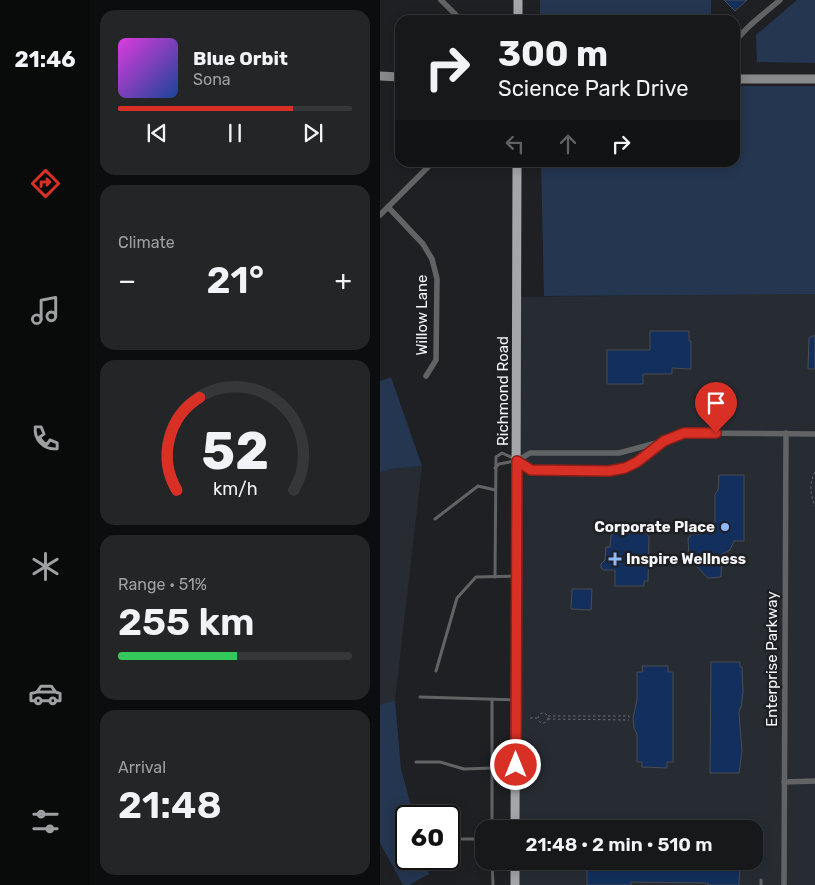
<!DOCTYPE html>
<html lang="en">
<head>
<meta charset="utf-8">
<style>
  :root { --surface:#16181a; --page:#232527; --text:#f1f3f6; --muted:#9ea0a2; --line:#353739; --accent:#d93025 }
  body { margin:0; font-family:Rubik,sans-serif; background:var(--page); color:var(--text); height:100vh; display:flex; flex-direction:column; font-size:19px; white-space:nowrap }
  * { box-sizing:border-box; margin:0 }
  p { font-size:16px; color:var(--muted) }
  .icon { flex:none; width:28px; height:28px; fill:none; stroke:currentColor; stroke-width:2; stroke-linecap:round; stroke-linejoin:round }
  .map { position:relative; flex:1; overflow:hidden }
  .drawer { display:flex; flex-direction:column; gap:10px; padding:10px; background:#0c0d0e; width:290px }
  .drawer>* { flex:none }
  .hud { position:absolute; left:15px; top:15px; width:345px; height:152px; border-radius:15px; box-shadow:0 2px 12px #0003,0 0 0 1px var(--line); background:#16181a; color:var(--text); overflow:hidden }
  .speed { position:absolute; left:15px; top:805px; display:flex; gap:10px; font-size:25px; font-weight:700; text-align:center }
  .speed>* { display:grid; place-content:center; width:65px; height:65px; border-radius:50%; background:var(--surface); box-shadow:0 2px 12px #0003,0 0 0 1px var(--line); line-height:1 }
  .speed .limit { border:2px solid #111; border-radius:8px; background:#fff; color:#111 }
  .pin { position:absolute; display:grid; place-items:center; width:42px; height:42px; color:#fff; margin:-51px -21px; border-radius:50% 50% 50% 0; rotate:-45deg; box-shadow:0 0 5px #0007 }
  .pin .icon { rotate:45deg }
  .me { position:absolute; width:55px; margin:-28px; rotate:0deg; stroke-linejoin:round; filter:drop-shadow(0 0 4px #0008) }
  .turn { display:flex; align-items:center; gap:18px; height:105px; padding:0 20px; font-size:22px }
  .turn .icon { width:65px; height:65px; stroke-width:2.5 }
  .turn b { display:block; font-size:35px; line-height:42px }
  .lanes { display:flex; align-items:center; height:48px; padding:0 20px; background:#0003; justify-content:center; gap:25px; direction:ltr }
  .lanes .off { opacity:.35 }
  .big { font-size:38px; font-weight:600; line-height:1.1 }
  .drawer .tile { flex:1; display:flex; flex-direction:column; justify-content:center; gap:8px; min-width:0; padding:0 18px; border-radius:15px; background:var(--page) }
  .drawer .dial { align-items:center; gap:0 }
  .dial svg { height:130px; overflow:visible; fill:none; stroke:var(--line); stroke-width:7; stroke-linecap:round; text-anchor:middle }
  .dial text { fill:var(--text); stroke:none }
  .song { display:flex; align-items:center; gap:15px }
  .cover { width:60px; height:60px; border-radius:8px; background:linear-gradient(135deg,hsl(300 70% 55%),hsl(220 70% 35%)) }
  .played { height:5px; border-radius:2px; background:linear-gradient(90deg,var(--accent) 75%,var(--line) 75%) }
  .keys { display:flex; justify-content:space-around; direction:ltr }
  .heat { display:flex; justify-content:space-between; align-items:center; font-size:28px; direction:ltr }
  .charge { height:8px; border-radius:4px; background:linear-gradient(90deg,#34c759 51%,var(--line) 0) }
  .trip { position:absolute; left:95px; top:820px; width:288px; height:50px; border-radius:15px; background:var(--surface); box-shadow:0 2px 12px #0003,0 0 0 1px var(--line); font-weight:600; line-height:50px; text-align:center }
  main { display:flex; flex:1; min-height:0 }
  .tabs { display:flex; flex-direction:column; width:90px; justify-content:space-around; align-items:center; background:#090a0a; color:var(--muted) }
  .tabs .icon { width:35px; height:35px }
  .tabs .active { color:var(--accent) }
  .tabs b { font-size:22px; color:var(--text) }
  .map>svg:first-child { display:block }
</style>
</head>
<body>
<main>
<nav class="tabs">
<b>21:46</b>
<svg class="icon active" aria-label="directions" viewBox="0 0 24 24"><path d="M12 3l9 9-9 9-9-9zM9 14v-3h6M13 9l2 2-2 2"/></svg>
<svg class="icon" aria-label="music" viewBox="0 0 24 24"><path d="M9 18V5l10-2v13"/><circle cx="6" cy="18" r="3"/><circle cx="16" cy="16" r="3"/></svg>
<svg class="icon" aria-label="phone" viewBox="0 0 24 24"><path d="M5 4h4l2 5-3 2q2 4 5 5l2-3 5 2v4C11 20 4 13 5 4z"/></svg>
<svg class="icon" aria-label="climate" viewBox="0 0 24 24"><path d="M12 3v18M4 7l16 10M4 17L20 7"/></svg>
<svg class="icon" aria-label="car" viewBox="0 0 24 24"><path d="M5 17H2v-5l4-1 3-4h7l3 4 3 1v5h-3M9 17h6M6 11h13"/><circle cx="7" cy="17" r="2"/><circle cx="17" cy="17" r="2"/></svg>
<svg class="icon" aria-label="filters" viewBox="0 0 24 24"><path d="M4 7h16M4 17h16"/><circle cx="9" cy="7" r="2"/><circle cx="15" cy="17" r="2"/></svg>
</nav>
<section class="drawer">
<div class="tile">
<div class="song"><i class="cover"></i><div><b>Blue Orbit</b><p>Sona</p></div></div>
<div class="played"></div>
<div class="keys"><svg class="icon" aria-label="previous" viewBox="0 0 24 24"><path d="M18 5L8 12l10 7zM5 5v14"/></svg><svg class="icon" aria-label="pause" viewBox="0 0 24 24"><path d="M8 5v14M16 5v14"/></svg><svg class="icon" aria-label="next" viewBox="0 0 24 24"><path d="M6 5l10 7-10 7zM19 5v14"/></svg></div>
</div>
<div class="tile"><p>Climate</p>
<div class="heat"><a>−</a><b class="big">21°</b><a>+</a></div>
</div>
<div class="tile dial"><svg viewBox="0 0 100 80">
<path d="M14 69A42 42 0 1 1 86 69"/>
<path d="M14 69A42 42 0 0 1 28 12" stroke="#d93025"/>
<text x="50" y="56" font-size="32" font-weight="700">52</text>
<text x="50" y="72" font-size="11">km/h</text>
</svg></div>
<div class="tile"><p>Range · 51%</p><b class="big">255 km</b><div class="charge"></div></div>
<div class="tile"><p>Arrival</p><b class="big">21:48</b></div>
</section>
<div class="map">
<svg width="435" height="885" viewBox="0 0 435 885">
  <rect width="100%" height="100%" fill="#1e2023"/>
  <g fill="#272c33">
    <path d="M435,294V885H135V861H374V829H135L137,297Z"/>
    <path d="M0,445L11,469L42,466L15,700L0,705Z"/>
  </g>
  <g fill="#253651">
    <rect x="160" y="0" width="171" height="20"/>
    <path d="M417,0H435V63L377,62L376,35Z"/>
    <path d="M355,86H435V294L164,296L161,163L355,162Z"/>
    <path d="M11,377L42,466L11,469L0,472V381Z"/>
    <path d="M15,700L21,769L34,816H26V859H45L49,874L29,885H23L0,843V705Z"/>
  </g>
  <g fill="#132f5d" stroke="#4b4d50">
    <path d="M344,0H367L355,11Z"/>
    <path d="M270,331H309V341H311V369L292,368V374H263V384H227V350H270Z"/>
    <path d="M435,335V369H428L429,338Z"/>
    <path d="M339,475H364V541H354L350,550L342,554L341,577L328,578L309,558L308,538L313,534H323L327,525L335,522V494L338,490Z"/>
    <path d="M234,533H266L269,537L268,581H264V586H235V570H224L221,568V564L225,560L226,547H230L231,535Z"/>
    <path d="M192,589H212L211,610L191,609Z"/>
    <path d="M331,662H360V667H362L363,692L361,708H360L359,713L362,751L359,773H330Z"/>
    <path d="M262,666H288V672H293V762H287V768L262,767V762H257V734L254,728L253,718L257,700V672H263Z"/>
    <path d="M207,861H360L359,885H328V883L251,882V885H207Z"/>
  </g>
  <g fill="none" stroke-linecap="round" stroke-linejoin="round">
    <g stroke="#696b6e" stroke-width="1" stroke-dasharray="2.5 2.5" stroke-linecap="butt">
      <path d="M435,472C429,483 430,494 435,506"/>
      <circle cx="163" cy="718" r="5"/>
      <path d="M168,716H249V720"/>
      <path d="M150,718H157"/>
      <path d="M168,719L249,720"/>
    </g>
    <g stroke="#626364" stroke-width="3">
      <path d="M115,468L119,464L135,461"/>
      <path d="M55,519L98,486L115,490"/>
      <path d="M115,577L116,457L122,453L135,459"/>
      <path d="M56,671L77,598L96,577L136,576"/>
      <path d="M40,697L135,700"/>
      <path d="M112,699V829"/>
      <path d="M36,762H60L84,769L112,768"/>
      <path d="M136,826H241"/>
      <path d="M69,839H104"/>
      <path d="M112,861L113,885"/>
      <path d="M381,880V885"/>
    </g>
    <g stroke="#626364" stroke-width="5.5">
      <path d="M61,0L81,20"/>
      <path d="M355,58C355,53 355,47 356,42C360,31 390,9 400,0"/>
      <path d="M8,207L43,244L52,259L57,279L56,360L46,376"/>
      <path d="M0,215L53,162"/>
      <path d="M284,441L257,462L245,467L229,471L151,470L137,461L150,453H239L284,441L304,433L435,434"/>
      <path d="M404,782L435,781"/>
      <path d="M404,885L406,433"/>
    </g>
    <g stroke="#87898b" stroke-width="9">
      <path d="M0,76L20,77"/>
      <path d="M355,79H435"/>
    </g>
    <g stroke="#a4a6a9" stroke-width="9">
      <path d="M138,20V0"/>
      <path d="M135,829L137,162"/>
      <path d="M135,885V861"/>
    </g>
  </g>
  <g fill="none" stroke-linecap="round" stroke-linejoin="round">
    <defs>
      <path id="route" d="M136,765L137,461L151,470L229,471L245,468L257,462L284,441L304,433H336"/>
    </defs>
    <use href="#route" stroke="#8d1f18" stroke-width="12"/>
    <use href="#route" stroke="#d93025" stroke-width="9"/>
  </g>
  <g fill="#8eb9fd" stroke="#1e2023" stroke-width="2">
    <circle cx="345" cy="527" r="5"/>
    <path d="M232.5 551.5h5v5h5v5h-5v5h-5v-5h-5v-5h5z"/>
  </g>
  <g text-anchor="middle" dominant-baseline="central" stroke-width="5" stroke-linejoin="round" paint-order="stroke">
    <g font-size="15" fill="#f4f5f7" stroke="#1e2023">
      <text transform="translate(42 315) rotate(-90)">Willow Lane</text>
      <text transform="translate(123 391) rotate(-90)">Richmond Road</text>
      <text transform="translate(392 659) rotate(-90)">Enterprise Parkway</text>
    </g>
    <g font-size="15" font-weight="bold" fill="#f4f5f7" stroke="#1e2023" text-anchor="end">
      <text x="335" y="527">Corporate Place</text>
      <text x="246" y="559" text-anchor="start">Inspire Wellness</text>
    </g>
  </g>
</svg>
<div class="speed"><div class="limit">60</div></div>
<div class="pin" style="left:336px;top:433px;background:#d93025"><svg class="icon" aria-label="arrive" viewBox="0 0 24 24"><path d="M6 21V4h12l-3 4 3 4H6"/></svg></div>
<svg class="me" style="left:136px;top:765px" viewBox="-20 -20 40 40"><circle r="17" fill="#d93025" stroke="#fff" stroke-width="3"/><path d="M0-11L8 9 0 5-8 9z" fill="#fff"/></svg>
<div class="trip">21:48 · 2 min · 510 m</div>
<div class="hud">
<div class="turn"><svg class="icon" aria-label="right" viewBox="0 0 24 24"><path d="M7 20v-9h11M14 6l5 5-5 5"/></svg><div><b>300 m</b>Science Park Drive</div></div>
<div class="lanes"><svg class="icon off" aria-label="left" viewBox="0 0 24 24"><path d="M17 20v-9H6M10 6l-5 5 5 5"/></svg><svg class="icon off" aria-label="ahead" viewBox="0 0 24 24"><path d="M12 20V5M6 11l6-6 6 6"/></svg><svg class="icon" aria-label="right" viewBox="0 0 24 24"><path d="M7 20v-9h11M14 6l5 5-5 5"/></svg></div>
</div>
</div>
</main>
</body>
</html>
